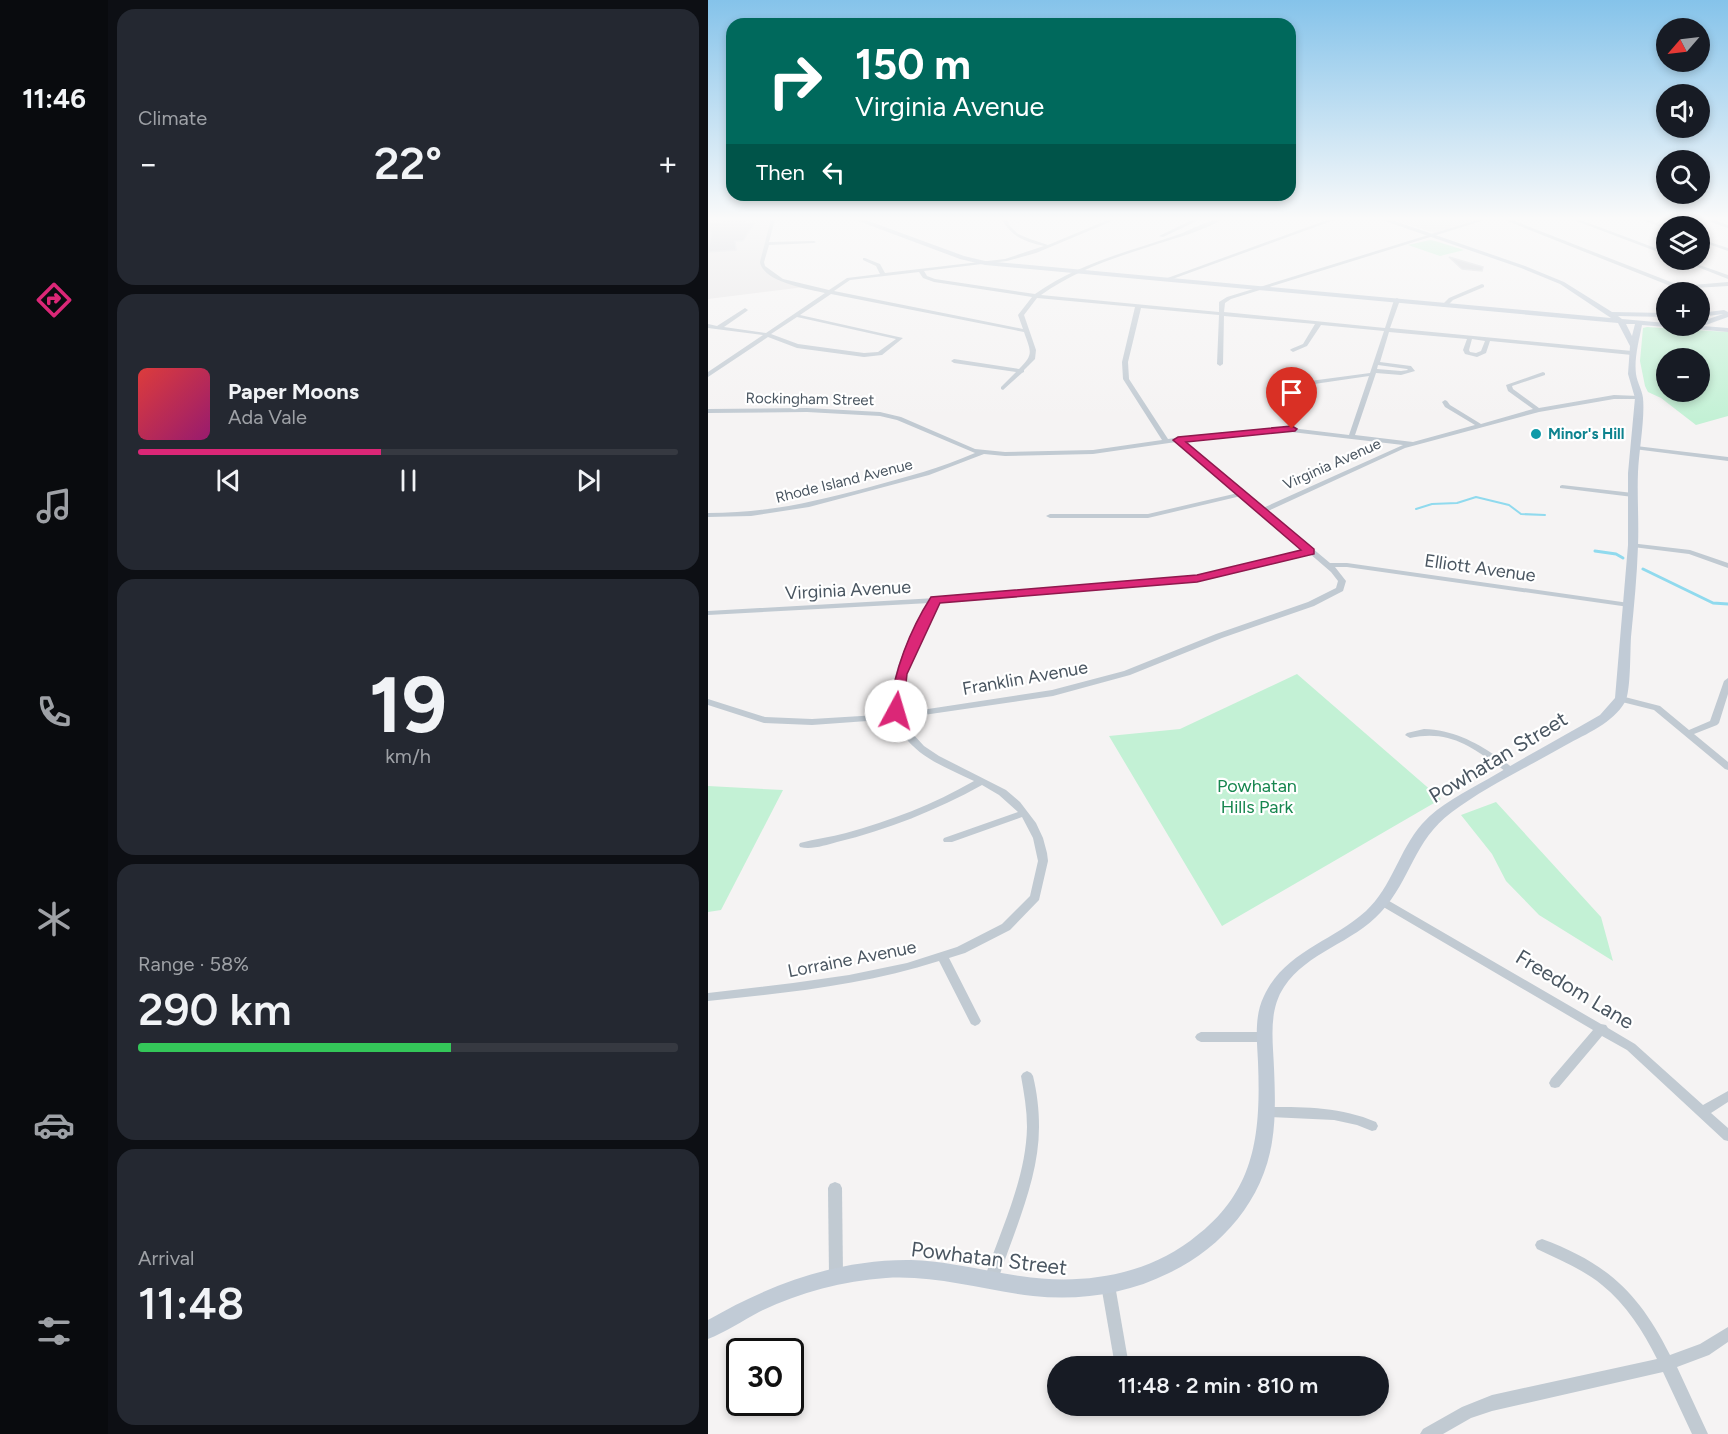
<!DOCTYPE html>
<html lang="en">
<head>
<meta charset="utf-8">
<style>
  :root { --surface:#171b24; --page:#242831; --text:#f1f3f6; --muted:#9ea1a6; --line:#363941; --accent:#db2777 }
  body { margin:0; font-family:Figtree,sans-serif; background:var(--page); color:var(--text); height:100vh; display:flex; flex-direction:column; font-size:22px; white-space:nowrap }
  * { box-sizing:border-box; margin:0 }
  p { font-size:20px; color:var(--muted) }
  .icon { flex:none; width:33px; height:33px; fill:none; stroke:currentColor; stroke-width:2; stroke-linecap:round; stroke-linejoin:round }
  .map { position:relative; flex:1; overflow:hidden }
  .sheet { display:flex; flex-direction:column; gap:9px; padding:9px; background:#0d0f14; width:600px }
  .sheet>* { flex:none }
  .hud { position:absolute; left:18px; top:18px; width:570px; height:183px; border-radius:18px; box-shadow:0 3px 9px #0003; background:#00695c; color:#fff; overflow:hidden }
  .needle { width:39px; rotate:242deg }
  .controls { position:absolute; left:948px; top:18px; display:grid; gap:12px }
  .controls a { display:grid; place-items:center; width:54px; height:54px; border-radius:50%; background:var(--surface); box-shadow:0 3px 9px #0003; font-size:30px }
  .speed { position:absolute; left:18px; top:1338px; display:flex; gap:12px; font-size:30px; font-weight:700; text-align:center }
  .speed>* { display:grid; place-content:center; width:78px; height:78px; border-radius:50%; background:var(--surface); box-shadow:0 3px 9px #0003; line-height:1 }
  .speed .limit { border:3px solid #111; border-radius:9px; background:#fff; color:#111 }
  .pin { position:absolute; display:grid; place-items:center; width:51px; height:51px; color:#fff; margin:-62px -26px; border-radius:50% 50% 50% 0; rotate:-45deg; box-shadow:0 0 6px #0007 }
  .pin .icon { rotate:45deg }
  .me { position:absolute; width:66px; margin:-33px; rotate:6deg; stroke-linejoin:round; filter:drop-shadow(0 0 4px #0008) }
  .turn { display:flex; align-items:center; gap:21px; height:126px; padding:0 30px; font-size:27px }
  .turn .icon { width:78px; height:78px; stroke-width:2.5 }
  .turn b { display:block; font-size:42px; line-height:51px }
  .then { display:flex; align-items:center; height:57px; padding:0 30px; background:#0003; gap:12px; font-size:22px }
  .big { font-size:45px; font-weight:600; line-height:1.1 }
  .sheet .widget { flex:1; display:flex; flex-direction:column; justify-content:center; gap:9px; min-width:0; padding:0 21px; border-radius:18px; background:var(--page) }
  .sheet .dial { align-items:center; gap:0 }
  .dial b { font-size:78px; line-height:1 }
  .song { display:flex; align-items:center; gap:18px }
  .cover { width:72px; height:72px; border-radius:9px; background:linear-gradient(135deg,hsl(0 70% 55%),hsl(320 70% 35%)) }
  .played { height:6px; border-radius:3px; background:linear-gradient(90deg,var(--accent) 45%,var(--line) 45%) }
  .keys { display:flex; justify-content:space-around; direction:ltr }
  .heat { display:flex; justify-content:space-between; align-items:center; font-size:33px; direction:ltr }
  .charge { height:9px; border-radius:4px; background:linear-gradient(90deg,#34c759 58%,var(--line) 0) }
  .trip { position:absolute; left:339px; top:1356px; width:342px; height:60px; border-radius:30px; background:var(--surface); box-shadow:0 3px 9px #0003; font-weight:600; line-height:60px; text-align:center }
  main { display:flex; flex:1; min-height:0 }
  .dock { display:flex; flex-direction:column; width:108px; justify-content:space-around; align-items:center; background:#090b0e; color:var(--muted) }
  .dock .icon { width:42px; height:42px }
  .dock .selected { color:var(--accent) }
  .dock b { font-size:27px; color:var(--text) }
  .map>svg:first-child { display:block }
</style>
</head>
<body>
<main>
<nav class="dock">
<b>11:46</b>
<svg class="icon selected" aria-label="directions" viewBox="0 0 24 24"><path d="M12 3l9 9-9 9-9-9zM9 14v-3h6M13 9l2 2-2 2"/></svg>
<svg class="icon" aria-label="music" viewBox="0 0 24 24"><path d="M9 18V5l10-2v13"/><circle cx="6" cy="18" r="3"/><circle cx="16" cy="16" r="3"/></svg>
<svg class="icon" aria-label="phone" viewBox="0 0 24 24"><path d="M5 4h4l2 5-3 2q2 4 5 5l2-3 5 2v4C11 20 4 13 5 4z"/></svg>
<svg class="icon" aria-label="climate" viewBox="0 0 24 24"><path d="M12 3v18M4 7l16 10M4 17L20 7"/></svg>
<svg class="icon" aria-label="car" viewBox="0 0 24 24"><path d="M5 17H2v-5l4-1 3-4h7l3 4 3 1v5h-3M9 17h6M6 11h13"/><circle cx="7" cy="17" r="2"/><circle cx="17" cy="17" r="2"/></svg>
<svg class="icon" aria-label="filters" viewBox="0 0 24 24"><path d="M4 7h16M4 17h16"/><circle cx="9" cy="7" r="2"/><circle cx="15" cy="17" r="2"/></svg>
</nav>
<section class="sheet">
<div class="widget"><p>Climate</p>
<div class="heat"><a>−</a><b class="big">22°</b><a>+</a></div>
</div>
<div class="widget">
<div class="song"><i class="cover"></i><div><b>Paper Moons</b><p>Ada Vale</p></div></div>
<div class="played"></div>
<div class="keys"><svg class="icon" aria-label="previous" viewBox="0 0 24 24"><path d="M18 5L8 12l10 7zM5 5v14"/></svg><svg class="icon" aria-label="pause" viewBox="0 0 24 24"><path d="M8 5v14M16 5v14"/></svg><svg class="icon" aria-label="next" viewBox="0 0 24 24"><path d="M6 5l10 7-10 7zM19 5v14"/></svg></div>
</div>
<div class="widget dial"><b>19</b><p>km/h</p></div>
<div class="widget"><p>Range · 58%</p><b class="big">290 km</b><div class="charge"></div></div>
<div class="widget"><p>Arrival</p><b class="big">11:48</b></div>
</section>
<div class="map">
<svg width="1020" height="1434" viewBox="0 0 1020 1434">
  <rect width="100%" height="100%" fill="#f5f3f3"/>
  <g fill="#e6e4e5">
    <path d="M0,219H65L55,267L73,280L97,287L0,299Z"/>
    <path d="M682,219H770L727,233Z"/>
  </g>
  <g fill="#c3f1d5" fill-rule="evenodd">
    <path d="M722,240L727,241L756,250L732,256L700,245Z"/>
    <path d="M939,327L1020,332V416L988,425L953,398L940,392L937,386L932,361L935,328ZM958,358H992V392H958Z"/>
    <path d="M589,674L733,799L514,926L401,736L472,729Z"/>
    <path d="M0,786L75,790L13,910L0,912Z"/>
    <path d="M788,802L893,917L905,961L831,915L798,881L784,854L753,815Z"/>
  </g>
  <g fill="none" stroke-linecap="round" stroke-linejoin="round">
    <path stroke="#90daee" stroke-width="2" d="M708,509L724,504L749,503L768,497L801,505L813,514L837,515"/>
    <g stroke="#90daee" stroke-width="3">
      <path d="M887,551L908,554L915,558"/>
      <path d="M935,569L1005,603L1020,604"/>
    </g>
  </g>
  <g fill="#cdcfd5" stroke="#d7d9de" stroke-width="1.5">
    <path d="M37,219L39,223L46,224L35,241H27L28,250L0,252L3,234L0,224L13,222V220Z"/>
    <path d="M741,257L775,267L774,271L754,269Z"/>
  </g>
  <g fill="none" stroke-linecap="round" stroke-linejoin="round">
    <g fill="#c1cad2" fill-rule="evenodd">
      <path d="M63,219H67L61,242L106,241L108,242L106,243L61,245L56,262L57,266L75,279L121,290L139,278L172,274L168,266L155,260V258H157L172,264L177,273L297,259L336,246C318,242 303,237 294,219H299L301,225L310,234L322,239L340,245L402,219H409L328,253L299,261L216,271L219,276L227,279L327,294C373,262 420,252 472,234C484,229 502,219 515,219C495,231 471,237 449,244C408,257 368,270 333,295L511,312V302L519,297L772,219H780L523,299L517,303L516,312L677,328L686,300L689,298L692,300L682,328L924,351L927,353L924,355L782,341L778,353L769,357L757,354L755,350L759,339L681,332L672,362L703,366L707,371L693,375L668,373L647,435L705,442L767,425L737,407L734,402L737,400L739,401L742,405L773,424L825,409L800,391L798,385L835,372L837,373V375L804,386L805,389L831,408L906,395L931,396L934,398L933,399H906L831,412L697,448L560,511L622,563H639L921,603L925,605L921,607L639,567H627L638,581L635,591L606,606L514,638L422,675L345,696L195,718L204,733L216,746L231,756L298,790L312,802L328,823L335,838L339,853L340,861L331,900L302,930L257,953L241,958L273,1021L271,1024L267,1026L263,1024L231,961C156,985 78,993 0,1001V993L85,983L141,975L199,963L249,947L294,924L322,896L330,861L325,838L314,817L244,842H236L235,840L236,838L310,812L291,795L274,785C229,810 179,830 129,842C118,845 104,850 92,847L91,845L92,843C107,839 123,837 138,833C182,821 226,804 266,781C241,769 213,759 196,736C193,731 190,725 187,719L104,725L56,723L0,705V699L57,717L104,719L186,714C178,676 203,634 222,603L0,615V611L228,598L490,576L597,550L533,496L440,518H342L338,516L342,514H440L530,493L468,442L385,454L297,456L276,454L221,475L101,507L43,516L0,517V513C60,513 105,502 162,487C198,477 233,468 267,453L189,420L172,416L99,412L0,413V409L99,408L172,412L193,417L267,449L297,452L385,450L454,440L415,379L414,362L427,307L329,298L316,315L328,350L327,359L316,370V372L314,373L295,390L293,389V387L308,372L246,363L243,361L246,359L311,369C326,354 323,352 316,332L123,294L92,315L195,338L174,355L156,357L89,348L60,337L0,377V372L55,335L0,328V324L9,326L37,308L40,310L39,311L16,327L58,333L117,293C100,289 55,282 52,262ZM211,272L215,278L226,282L324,297L310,315L315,329L126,291L142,280ZM433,308L511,315L509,364L512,366L515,364L516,316L607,324L595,344L583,349L582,350L585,352L599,346L613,325L676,331L662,373L572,385L569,387L572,389L661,376L641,435L575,427L488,435L460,439L421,379L420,362ZM89,317L188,339L170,352L156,353L90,344L63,334ZM764,339L777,341L773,351L768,353L762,352L761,350ZM670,365L699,369L700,370L693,371L669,369ZM575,431L695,445L555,508L475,441ZM601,553L623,572L630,581L628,588L600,602L508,634L416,671L344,690L194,713C186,677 213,632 231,602L490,580Z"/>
      <path d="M486,219H493L455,237L451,236Z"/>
      <path d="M622,219H629L459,281L454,280Z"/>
      <path d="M794,219H801L973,286L1020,282V286L970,289Z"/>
      <path d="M863,219H870L958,252V255Z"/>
      <path d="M932,219H939L958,227V229Z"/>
      <path d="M994,219H1002L1020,225V228Z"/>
      <path d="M992,239L1020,248V251L992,241Z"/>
      <path d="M972,260H977L1020,275V279Z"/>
      <path d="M774,284L776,285V287L745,300L738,307L733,306L741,298Z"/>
      <path d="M928,446L1020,457V461L926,449L925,448Z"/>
      <path d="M854,485L925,493L929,495L925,497L852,488V486Z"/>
      <path d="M922,543L982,550L1020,563V568L981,554L925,547L921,545Z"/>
      <path d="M1020,678V694L1011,723L1009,725L986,734L1020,762V770L1017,769L946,710L910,701L909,699L913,696L952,706L981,730L1002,721L1016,681Z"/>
      <path d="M716,729C744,730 766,741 788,756C795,761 802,765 808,771L803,774L800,773C767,750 745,729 702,738L697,735L699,733Z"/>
      <path d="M676,898L893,1024L898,1025L900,1028L927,1044L995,1105L1020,1091V1102L1003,1113L1020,1128V1141L1016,1140L919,1050L894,1036L851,1087L847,1088L843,1087L841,1083L843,1079L885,1030L672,905L671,902L672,899Z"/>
      <path d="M493,1032H557L561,1034L563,1037L561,1040L557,1042H493L489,1040L487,1037L489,1034Z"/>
      <path d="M319,1071L323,1073L325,1076C329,1093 331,1109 331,1127C331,1179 306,1231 290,1280L288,1285L283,1287L278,1285L276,1280C292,1231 318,1180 319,1127C319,1110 316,1093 313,1076L315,1073Z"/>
      <path d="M560,1107C598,1107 633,1107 668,1122L670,1126L668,1130L664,1131L649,1125L626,1120L560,1117L556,1116L554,1112L556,1108Z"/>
      <path d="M127,1182L132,1184L134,1188L135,1276L133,1281L128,1282L123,1281L121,1276L120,1188L122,1184Z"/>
      <path d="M834,1239C899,1263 931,1293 962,1355L992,1344L1020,1327V1342L1001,1355L969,1367L1000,1434H984L955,1372L784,1411L763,1418L735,1434H712L715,1429L754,1407L784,1395L949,1359C935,1331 918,1304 894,1285C875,1269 851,1260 829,1249L827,1245L829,1241Z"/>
      <path d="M400,1278L405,1280L407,1285L421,1366H407L393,1285L395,1280Z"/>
    </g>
    <g fill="#c1cbd6" fill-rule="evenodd">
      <path d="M145,219H155L256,256L277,261L903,318L852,284L813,268L671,219H681L817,266L856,282L904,312L958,313V317L910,316L914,319L958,323V326H961L958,327L934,325C931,341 926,358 928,374C929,382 934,390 935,398C937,418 931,450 930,472C929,496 931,521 930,546C929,576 926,606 923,637C922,651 923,692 917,702C905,723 878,734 858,745C820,767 779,786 744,812C705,841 703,880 673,912C645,943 599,952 576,987C560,1011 565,1041 566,1068C567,1092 568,1118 564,1142C555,1200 514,1248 461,1273C419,1294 372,1301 325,1296C275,1290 228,1275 178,1278C134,1281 90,1293 51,1312C34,1321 18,1332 0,1339V1320C62,1284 131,1259 203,1260C240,1261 276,1271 312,1276C371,1285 433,1277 482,1241C547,1194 553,1137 550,1062C549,1040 546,1016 556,996C577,951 624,942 658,911C684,887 691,850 714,824C732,804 757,792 780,779C817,757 854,737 892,715L907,698L920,545V473L927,398L920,374L922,346L910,323L277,265L252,259ZM918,324H927L924,336Z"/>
      <path d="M1016,310L1020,312V317L995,326L1020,328V332L975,328L971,326H992V322L1015,314L992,317V313Z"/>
    </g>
  </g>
  <linearGradient id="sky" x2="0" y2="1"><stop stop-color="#85c3ea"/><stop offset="0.52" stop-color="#fafafa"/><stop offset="1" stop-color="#fafafa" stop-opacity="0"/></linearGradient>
  <rect width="1020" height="420" fill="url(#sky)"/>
  <path fill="#db2777" stroke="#8e194d" stroke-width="1.5" d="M584,426L589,429L587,431L478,442L606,549V554L489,582L232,603L199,674L195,711L188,715L183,713L181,711C187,669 200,633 223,597L489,575L593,550L465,440L470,437Z"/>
  <circle fill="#0f9aa8" stroke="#fff" stroke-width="2" cx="828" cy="434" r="6"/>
  <g text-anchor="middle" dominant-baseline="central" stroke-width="4.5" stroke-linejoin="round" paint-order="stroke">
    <g font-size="15" fill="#4a5661" stroke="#fff">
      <text transform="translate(102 399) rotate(1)">Rockingham Street</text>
      <text transform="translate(624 464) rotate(-24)">Virginia Avenue</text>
      <text transform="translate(136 481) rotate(-14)">Rhode Island Avenue</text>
    </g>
    <g font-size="15" font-weight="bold" fill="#0d838f" stroke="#fff" text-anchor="start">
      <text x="840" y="434">Minor's Hill</text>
    </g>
    <g font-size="18" fill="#4a5661" stroke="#fff">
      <text transform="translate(772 568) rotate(8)">Elliott Avenue</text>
      <text transform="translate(140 590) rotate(-3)">Virginia Avenue</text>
      <text transform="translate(317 678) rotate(-10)">Franklin Avenue</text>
      <text transform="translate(144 959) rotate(-11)">Lorraine Avenue</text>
    </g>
    <g font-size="18" fill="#17864f" stroke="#fff">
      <text x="549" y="786">Powhatan<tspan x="549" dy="21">Hills Park</tspan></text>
    </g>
    <g font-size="21" fill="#4a5661" stroke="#fff">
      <text transform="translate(790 757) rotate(-31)">Powhatan Street</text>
      <text transform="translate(867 989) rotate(31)">Freedom Lane</text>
      <text transform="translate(281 1258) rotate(7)">Powhatan Street</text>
    </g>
  </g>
</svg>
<div class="controls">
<a><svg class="needle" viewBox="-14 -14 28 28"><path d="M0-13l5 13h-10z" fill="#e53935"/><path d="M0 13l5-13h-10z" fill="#9ea1a6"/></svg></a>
<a><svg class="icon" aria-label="sound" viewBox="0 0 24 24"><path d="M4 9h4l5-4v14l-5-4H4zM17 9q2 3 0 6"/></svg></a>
<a><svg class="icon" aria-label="search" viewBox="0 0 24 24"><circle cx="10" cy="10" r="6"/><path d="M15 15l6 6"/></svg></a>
<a><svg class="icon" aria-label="layers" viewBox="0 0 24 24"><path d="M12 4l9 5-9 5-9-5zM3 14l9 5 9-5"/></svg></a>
<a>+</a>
<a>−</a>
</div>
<div class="speed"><div class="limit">30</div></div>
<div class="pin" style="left:584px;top:429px;background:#d93025"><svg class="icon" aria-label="arrive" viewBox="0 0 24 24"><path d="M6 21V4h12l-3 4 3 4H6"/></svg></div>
<svg class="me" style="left:188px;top:711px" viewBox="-20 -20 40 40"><circle r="19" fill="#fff"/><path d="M0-13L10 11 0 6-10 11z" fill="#db2777"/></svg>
<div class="trip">11:48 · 2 min · 810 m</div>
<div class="hud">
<div class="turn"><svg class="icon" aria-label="right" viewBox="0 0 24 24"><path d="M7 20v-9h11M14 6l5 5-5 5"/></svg><div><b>150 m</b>Virginia Avenue</div></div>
<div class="then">Then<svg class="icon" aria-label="left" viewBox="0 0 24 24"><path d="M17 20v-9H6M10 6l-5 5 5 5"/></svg></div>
</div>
</div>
</main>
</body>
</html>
